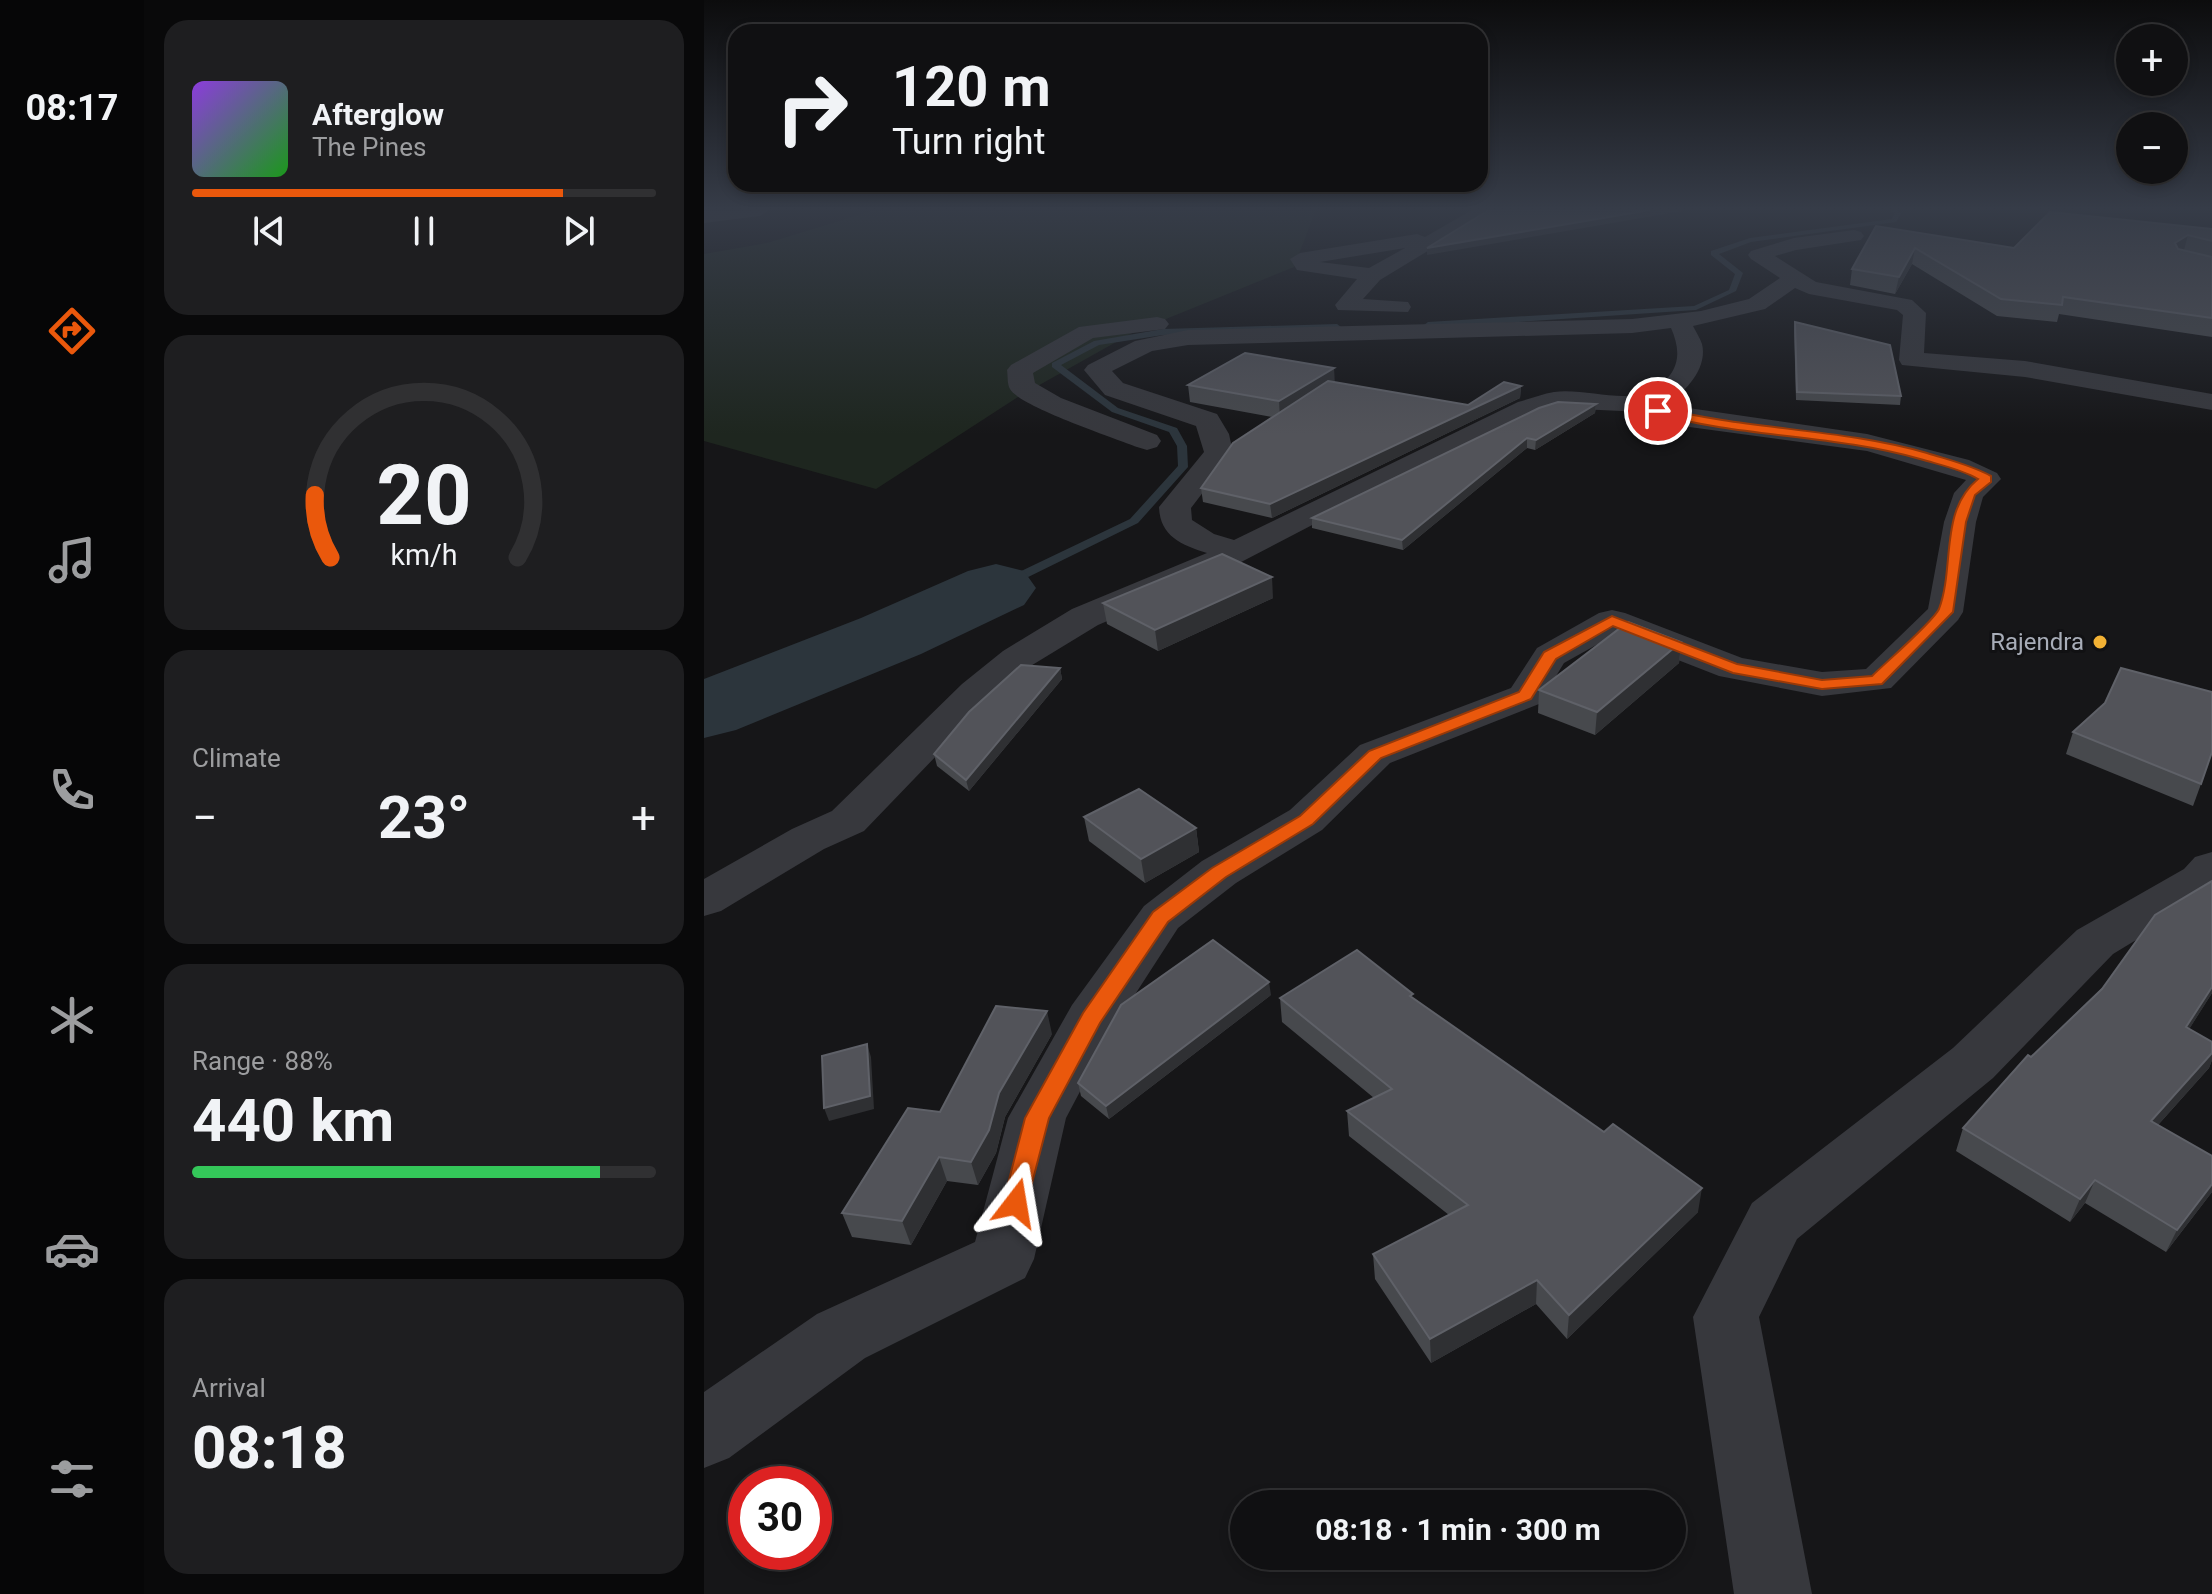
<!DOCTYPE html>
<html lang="en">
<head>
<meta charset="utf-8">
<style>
  :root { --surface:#101012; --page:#1e1e20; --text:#f1f3f6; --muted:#9c9d9f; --line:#303032; --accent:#ea580c }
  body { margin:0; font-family:Roboto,sans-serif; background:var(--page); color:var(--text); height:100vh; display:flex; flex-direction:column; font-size:30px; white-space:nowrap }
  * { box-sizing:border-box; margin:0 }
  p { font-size:26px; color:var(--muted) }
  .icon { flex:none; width:44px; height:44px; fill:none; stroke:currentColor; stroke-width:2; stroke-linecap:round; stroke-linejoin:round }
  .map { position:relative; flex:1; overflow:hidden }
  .sheet { display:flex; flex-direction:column; gap:20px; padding:20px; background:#09090a; width:560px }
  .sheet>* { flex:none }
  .guide { position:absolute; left:24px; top:24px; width:760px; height:168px; border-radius:24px; box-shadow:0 4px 12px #0003,0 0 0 2px var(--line); background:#101012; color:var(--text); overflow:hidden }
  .buttons { position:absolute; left:1412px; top:24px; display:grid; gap:16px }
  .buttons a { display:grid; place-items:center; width:72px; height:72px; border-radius:50%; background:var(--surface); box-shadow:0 4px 12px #0003,0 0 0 2px var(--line); font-size:40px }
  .speed { position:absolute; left:24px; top:1466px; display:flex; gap:16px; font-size:40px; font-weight:700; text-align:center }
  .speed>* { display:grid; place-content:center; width:104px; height:104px; border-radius:50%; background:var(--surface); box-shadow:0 4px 12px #0003,0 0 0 2px var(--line); line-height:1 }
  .speed .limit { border:12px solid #d22; background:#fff; color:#111 }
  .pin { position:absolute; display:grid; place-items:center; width:68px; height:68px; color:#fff; margin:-34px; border:4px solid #fff; border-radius:50%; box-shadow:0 2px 8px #0007 }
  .me { position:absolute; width:88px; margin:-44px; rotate:14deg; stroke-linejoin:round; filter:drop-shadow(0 0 6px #0008) }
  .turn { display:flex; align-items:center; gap:28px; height:168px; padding:0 32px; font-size:36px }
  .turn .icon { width:104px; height:104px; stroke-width:2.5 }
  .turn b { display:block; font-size:56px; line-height:68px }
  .big { font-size:60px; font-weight:700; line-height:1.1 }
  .sheet .card { flex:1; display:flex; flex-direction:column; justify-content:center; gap:12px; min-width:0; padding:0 28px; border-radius:24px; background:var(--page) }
  .sheet .dial { align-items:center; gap:0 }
  .dial svg { height:208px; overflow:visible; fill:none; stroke:var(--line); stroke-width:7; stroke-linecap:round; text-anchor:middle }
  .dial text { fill:var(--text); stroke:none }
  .song { display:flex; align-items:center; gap:24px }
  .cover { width:96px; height:96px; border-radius:12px; background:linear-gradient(135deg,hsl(270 70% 55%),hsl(120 70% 35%)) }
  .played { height:8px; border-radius:4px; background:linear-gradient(90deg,var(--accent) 80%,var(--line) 80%) }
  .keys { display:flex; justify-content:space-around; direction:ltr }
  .heat { display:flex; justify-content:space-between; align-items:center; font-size:44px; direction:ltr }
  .charge { height:12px; border-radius:6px; background:linear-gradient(90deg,#34c759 88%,var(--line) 0) }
  .trip { position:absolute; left:526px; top:1490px; width:456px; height:80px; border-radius:40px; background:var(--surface); box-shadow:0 4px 12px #0003,0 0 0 2px var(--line); font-weight:700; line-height:80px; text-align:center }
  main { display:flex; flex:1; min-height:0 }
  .dock { display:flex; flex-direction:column; width:144px; justify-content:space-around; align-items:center; background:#060607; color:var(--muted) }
  .dock .icon { width:56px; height:56px }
  .dock .selected { color:var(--accent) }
  .dock b { font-size:36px; color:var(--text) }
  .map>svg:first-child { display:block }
</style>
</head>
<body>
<main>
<nav class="dock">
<b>08:17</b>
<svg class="icon selected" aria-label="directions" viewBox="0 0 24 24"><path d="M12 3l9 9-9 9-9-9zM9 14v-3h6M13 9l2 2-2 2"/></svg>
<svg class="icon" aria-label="music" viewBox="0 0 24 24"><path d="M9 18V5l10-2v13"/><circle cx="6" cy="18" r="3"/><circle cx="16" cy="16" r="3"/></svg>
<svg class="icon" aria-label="phone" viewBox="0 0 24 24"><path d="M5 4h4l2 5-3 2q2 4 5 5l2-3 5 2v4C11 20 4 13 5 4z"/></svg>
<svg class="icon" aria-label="climate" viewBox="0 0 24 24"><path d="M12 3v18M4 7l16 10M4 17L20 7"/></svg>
<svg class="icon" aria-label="car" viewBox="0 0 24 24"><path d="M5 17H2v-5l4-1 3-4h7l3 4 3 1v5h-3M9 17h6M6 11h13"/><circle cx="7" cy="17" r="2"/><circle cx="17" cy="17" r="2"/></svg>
<svg class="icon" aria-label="filters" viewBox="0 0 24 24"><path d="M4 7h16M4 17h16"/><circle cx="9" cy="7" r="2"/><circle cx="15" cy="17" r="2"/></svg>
</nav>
<section class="sheet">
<div class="card">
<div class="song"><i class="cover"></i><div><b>Afterglow</b><p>The Pines</p></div></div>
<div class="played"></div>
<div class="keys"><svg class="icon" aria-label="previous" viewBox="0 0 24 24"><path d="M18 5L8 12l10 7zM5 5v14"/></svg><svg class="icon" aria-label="pause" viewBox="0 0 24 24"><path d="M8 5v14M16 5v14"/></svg><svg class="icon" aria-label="next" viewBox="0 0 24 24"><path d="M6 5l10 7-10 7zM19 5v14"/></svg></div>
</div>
<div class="card dial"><svg viewBox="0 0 100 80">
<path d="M14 69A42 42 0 1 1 86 69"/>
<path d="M14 69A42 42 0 0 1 8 45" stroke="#ea580c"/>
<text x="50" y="56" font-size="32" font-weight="700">20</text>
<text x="50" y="72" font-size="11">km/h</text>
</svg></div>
<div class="card"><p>Climate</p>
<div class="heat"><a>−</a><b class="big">23°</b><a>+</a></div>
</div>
<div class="card"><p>Range · 88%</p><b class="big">440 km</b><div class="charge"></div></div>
<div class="card"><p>Arrival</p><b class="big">08:18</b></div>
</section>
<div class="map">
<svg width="1508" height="1594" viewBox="0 0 1508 1594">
  <rect width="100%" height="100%" fill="#161618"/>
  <path fill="#1e261f" d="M171,210H612L590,267L430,332L314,397L172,489L0,441V254L63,243Z"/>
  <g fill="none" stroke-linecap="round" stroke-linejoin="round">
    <g fill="#2c353c" fill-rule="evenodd">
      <path d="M1186,210H1194L1197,214L1192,222L1047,242L1015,254L1039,273L1032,291L992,310L724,328L720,325L724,322L990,306L1025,290L1031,274L1007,255V251L1046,238L1188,219L1190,214Z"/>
      <path d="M633,324L637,327L636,329L459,335L395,345L357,365L414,408L473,428L483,446L484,467L434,523L296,591H288V585L426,519L474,466L473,446L465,432L408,412L348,367V363L390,341L459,329Z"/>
    </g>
    <path fill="#2c353c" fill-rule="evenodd" d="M292,564L320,571L332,588L320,605L217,654L32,730L0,738V679L157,618L264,571Z"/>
    <g fill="#37383d" fill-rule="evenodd">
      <path d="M65,210L56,216L0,223V211Z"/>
      <path d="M768,210H791L676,280L659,299L704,302L707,307L704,312L634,310L631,305L653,279L593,270L586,259L596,253L713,234L721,237ZM701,248L665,268L616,262Z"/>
      <path d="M1150,230L1157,232L1160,236L1157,240L1092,250L1071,256L1112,282L1208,300L1222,313L1220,353L1321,361L1508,394V410L1321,377L1198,365L1195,360L1199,315L1193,310L1105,294L1091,288L1061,309L989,326C992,332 996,338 998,344C1004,368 981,394 961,403L964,405L1163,434L1265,460L1293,473L1297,479L1279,497L1272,522L1259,612L1254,620L1187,688L1118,696L1015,676L910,635L860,663L835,704L686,763L618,830L532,883L474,928L410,1027L362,1118L330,1259L321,1278L161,1358L25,1458L0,1468V1392L113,1314L271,1242L304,1118L368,1005L440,906L498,861L586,810L656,745L807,688L833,648L895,613L908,610L921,613L1038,658L1118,672L1162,669L1224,609L1240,522L1250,493L1262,480L1163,451L978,426L939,412L853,408L834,414L685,485L516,573L394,625L325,667L286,700L160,831L120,849L17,911L0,916V879L88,829L128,811L258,684L299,651L368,609L503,553C477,545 456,536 455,507L500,452L492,426L401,395L380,370L384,365L431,341L484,330L928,319L997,311L1045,299L1076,278L1047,259L1044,255L1047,251L1090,238ZM967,328C974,344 977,360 966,375C938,413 889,387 850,392C838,394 826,399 814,402L530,540L510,534L488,520L487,508L529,453L525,434L513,414L419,383L408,371L448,351L484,345L928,333Z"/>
      <path d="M453,317L461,319L465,324L461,329L389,338L329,373L331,383L357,398L453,435L457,441L453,447L443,450L433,447C410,438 315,406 306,389C303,384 304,376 303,370L307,365L375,327Z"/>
      <path d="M1508,852V894L1409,954L1289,1078L1093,1239L1055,1317L1108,1594H1030L989,1317L1048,1203L1249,1048L1373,930L1480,869L1491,857Z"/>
    </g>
  </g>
  <g fill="#47494d">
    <path d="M1172,226L1310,248L1508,229V337L1355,314L1353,322L1293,316L1208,264L1191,294L1146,285L1148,269Z"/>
    <path d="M1091,322L1197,396L1196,405L1092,400L1090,330Z"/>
    <path d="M631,382L764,405L817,386L816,398L568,518L499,502L497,488L568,417L486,402L484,385Z"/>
    <path d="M892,404L891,413L831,450L823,448L699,550L608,528V518Z"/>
    <path d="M569,598L454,651L403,624L399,603Z"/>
    <path d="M977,642L975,663L891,735L834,713L835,690Z"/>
    <path d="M356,668L358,679L265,791L233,766L230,754Z"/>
    <path d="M1369,732L1497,784L1489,806L1362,754Z"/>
    <path d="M380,817L492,828L495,852L441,883L385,841Z"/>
    <path d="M1508,881V993L1485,1029L1508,1042V1060L1505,1068L1454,1125L1508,1156V1192L1462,1252L1381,1203L1366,1222L1252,1151L1259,1128L1327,1057Z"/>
    <path d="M567,995L405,1119L377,1096L374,1083Z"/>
    <path d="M576,998H710L994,1212L863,1339L832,1304L727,1363L671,1279L669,1254L745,1215L645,1136L643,1111L670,1098L578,1022Z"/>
    <path d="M348,1034L301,1117L292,1153L274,1185L243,1181L207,1245L148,1237L138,1213L236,1112Z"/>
  </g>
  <g fill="#2f3033">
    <path d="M946,210H984L723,255V248Z"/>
    <path d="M1484,235L1480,250L1466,258L1471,243Z"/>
    <path d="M1211,248L1208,264L1191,294L1195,277Z"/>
    <path d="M630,368L631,385L576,419L575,401Z"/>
    <path d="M817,386L816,398L568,518L566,504Z"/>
    <path d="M892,404L891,413L831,450L832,440Z"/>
    <path d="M823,438V448L699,550L698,540Z"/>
    <path d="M568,577L569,598L454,651L451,630Z"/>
    <path d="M977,642L975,663L891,735L893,712Z"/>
    <path d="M356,668L358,679L265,791L262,780Z"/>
    <path d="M492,828L495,852L441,883L437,859Z"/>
    <path d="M565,982L567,995L405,1119L402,1106Z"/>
    <path d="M1508,987V993L1472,1050L1482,1027Z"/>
    <path d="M343,1011L348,1034L301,1117L292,1153L274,1185L267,1162L295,1093Z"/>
    <path d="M163,1044L167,1057L170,1109L125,1121L120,1108Z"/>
    <path d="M1508,1053V1060L1505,1068L1437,1144L1447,1121Z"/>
    <path d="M235,1157L243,1181L207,1245L198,1221Z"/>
    <path d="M1391,1180L1381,1203L1366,1222L1376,1199Z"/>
    <path d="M1508,1184V1192L1462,1252L1473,1230Z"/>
    <path d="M998,1188L994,1212L863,1339L865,1315Z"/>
    <path d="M833,1280L832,1304L727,1363L726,1339Z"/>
  </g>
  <g fill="#525359" stroke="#5f6168" stroke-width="2">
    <path d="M785,210H946L723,248Z"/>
    <path d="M1346,212L1508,229V241L1484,235L1471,243L1474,249L1508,257V318L1359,297L1358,305L1297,299L1211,248L1195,277L1148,269L1172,226L1310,248Z"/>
    <path d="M1091,322L1186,345L1197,396L1093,392Z"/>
    <path d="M541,353L630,368L575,401L484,385Z"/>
    <path d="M624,381L764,405L800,382L817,386L566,504L497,488L529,443Z"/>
    <path d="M854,402L892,404L832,440L823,438L698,540L608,518L835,408Z"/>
    <path d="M518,554L568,577L451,630L399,603Z"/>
    <path d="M924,622L977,642L893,712L835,690Z"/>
    <path d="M317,665L356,668L262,780L230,754L265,712Z"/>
    <path d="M1417,668L1508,692V752L1497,784L1369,732L1401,703Z"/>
    <path d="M435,789L492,828L437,859L380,817Z"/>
    <path d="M1508,881V987L1482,1027L1508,1042V1053L1447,1121L1508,1156V1184L1473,1230L1391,1180L1376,1199L1259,1128L1324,1055L1327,1057L1398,989L1451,915Z"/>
    <path d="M509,940L565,982L402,1106L374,1083L417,1005Z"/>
    <path d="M653,950L709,994L706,996L900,1132L909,1124L998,1188L865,1315L833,1280L726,1339L669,1254L764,1205L643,1111L688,1089L576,998Z"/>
    <path d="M292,1006L343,1011L295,1093L285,1130L267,1162L235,1157L198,1221L138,1213L204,1108L236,1112Z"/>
    <path d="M163,1044L166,1096L120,1108L118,1056Z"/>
  </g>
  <linearGradient id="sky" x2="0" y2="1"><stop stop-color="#0c0c0d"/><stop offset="0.48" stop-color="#363c48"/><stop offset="1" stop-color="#363c48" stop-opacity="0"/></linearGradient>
  <rect width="1508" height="434" fill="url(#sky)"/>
  <path fill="#ea580c" stroke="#983908" stroke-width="2" d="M954,407C1042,430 1135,428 1223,453C1245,460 1267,465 1287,476V482L1271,495L1262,522L1249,612L1178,684L1118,689L1029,673L909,626L852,659L827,699L677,758L609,824L522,877L464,922L396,1023L345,1118L321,1210L312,1213L303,1210L299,1203L321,1118L379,1013L449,912L508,868L596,816L665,751L815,692L840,652L908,616L1033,664L1118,680L1168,676C1181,663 1229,622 1235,609C1251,566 1235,511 1274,479C1257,469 1236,465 1216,459C1129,434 1037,438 950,413V408Z"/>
  <circle fill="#f2b134" stroke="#111113" stroke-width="3" cx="1396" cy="642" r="8"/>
  <g text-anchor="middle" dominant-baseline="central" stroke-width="6" stroke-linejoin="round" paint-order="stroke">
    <g font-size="24" fill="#a8adb8" stroke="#111113" text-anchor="end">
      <text x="1380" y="642">Rajendra</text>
    </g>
  </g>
</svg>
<div class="buttons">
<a>+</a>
<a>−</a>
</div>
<div class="speed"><div class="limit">30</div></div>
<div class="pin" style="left:954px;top:411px;background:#d93025"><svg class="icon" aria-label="arrive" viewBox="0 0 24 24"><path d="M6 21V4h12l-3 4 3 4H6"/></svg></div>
<svg class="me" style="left:312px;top:1203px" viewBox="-20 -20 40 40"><path d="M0-17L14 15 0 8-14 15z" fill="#ea580c" stroke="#fff" stroke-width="4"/></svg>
<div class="trip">08:18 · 1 min · 300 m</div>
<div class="guide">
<div class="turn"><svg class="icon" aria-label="right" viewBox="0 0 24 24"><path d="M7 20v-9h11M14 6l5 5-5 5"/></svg><div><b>120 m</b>Turn right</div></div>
</div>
</div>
</main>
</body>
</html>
